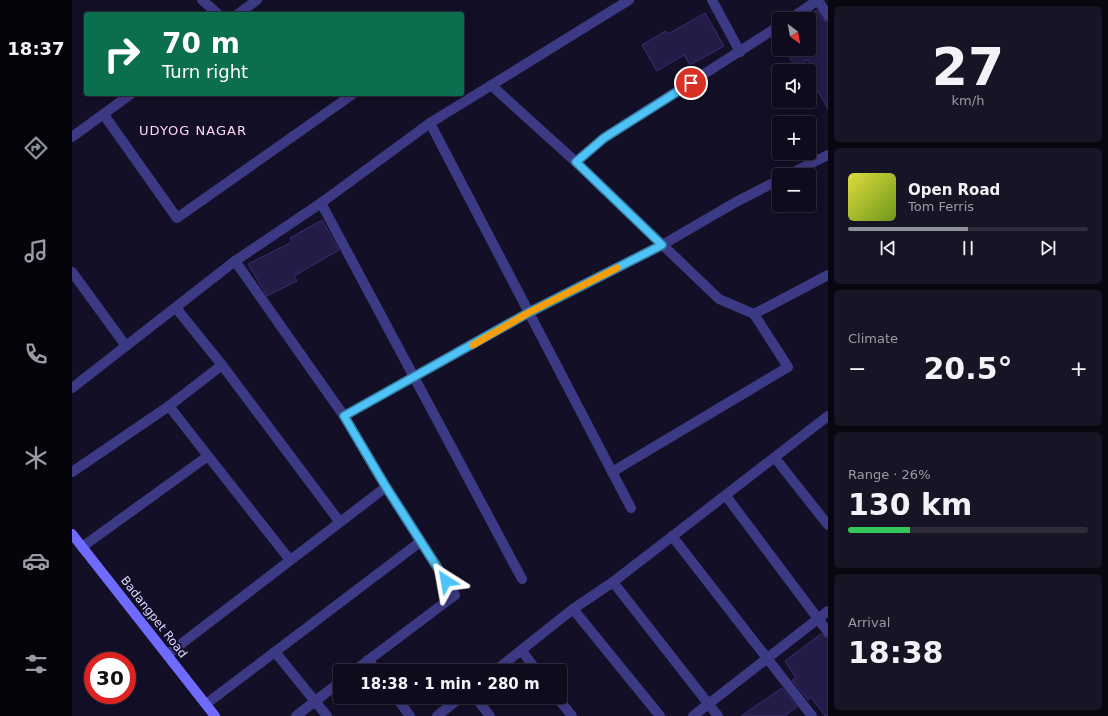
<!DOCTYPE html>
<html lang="en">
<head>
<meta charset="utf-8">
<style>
  :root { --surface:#0e0b1c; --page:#171425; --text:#f1f3f6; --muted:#9b9ba3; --line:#2e2b3b; --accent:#8c9099 }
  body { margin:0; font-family:"DejaVu Sans",sans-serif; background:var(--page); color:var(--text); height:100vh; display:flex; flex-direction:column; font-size:15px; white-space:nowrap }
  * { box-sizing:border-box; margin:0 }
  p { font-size:13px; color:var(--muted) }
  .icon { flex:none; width:22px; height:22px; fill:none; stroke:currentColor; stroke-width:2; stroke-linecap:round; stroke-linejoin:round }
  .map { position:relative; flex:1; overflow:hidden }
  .sheet { display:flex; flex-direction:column; gap:6px; padding:6px; background:#08060f; width:280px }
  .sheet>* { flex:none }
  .top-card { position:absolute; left:12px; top:12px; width:380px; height:84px; border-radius:4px; box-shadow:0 2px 10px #0003,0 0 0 1px var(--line); background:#0b6e4f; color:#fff; overflow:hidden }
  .needle { width:26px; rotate:148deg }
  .buttons { position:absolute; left:700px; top:12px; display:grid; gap:8px }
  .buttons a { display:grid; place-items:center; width:44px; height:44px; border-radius:4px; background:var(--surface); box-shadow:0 2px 10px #0003,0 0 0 1px var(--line); font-size:20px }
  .speed { position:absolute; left:12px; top:652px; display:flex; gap:8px; font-size:20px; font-weight:700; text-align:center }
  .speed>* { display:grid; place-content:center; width:52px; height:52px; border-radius:50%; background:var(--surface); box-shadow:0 2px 10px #0003,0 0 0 1px var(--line); line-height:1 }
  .speed .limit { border:6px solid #d22; background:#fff; color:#111 }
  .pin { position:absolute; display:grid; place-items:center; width:34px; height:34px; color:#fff; margin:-17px; border:2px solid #fff; border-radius:50%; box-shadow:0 1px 4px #0007 }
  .me { position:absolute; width:44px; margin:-22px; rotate:326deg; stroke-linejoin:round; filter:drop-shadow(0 0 3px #0008) }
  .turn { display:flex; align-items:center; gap:14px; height:84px; padding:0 12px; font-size:18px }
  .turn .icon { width:52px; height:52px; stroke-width:2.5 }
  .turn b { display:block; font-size:28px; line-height:34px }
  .big { font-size:30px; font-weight:800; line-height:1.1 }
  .sheet .widget { flex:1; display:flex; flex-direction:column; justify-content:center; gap:6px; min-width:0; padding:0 14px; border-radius:6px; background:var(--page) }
  .sheet .dial { align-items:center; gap:0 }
  .dial b { font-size:52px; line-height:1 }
  .song { display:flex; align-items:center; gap:12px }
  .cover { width:48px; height:48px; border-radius:6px; background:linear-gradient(135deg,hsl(60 70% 55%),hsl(80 70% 35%)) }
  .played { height:4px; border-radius:2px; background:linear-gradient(90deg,var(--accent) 50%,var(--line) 50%) }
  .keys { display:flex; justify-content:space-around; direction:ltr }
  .heat { display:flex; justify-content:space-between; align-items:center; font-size:22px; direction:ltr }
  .charge { height:6px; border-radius:3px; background:linear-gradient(90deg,#34c759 26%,var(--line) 0) }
  .trip { position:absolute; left:261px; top:664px; width:234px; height:40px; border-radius:4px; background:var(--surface); box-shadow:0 2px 10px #0003,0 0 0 1px var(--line); font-weight:800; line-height:40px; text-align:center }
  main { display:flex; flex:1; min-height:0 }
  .tab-bar { display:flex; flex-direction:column; width:72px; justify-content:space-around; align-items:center; background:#06040b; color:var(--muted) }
  .tab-bar .icon { width:28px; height:28px }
  .tab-bar .selected { color:var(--accent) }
  .tab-bar b { font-size:18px; color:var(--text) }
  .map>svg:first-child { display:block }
</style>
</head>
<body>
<main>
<nav class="tab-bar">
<b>18:37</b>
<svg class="icon selected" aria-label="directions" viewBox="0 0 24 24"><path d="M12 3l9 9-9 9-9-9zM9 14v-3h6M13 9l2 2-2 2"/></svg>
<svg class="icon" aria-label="music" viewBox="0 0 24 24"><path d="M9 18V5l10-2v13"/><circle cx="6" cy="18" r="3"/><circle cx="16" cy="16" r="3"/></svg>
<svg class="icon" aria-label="phone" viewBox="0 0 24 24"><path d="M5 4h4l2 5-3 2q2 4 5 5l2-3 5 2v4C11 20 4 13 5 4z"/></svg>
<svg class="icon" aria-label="climate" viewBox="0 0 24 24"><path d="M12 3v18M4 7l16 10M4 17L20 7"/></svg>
<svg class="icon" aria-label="car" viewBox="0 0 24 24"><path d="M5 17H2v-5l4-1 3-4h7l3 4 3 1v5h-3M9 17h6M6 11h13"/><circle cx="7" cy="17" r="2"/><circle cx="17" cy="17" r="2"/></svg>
<svg class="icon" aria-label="filters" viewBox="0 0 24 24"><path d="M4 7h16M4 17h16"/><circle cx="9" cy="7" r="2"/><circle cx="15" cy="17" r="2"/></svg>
</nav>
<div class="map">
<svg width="756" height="716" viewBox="0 0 756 716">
  <rect width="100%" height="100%" fill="#130f26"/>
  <g fill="#241b47" stroke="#3b2d73">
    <path d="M745,10L751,20L756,22V109L743,86L737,90V59L724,67L712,49H737V15Z"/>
    <path d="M633,13L652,46L618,65L612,55L585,71L570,45L594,31L596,34Z"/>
    <path d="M250,220L267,250L222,276L225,281L195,296L176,264L220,242L218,238Z"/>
    <path d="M749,634L756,638V716H753L739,697L736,700L720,680L724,678L713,661Z"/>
    <path d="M710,688L725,707L712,716H669Z"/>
  </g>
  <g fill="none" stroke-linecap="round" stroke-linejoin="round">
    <g stroke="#3d3a85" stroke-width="10">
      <path d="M130,0L146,14"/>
      <path d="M557,0L358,123L559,508"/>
      <path d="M640,0L668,52"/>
      <path d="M166,14L185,0"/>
      <path d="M718,19L746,0L756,16"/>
      <path d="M419,85L504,162"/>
      <path d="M32,115L105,218L281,94"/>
      <path d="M0,137L59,94"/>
      <path d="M716,175L756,155"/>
      <path d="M249,203L450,579"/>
      <path d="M163,261L272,416"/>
      <path d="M0,272L54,346"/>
      <path d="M104,308L150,365L267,521"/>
      <path d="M682,314L756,275"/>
      <path d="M0,388L163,261L249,203L358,123"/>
      <path d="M136,456L218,560"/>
      <path d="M703,458L756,525"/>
      <path d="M0,472L97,406L150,365"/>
      <path d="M540,472L716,367L682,314L647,299L504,162L532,138L707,26"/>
      <path d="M654,496L756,632"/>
      <path d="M600,536L740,716"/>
      <path d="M10,547L136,456L97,406"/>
      <path d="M541,582L646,716"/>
      <path d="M501,609L588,716"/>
      <path d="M450,651L465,671"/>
      <path d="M203,652L255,716"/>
      <path d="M96,654L314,487L272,416L456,313L590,245L664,202L707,180"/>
      <path d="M296,660L305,671"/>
      <path d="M282,671L383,595L314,487"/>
      <path d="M423,671L501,609L541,582L756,416"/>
      <path d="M324,697L338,716"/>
      <path d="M403,697L418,716"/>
      <path d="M485,697L500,716"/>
      <path d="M134,704L348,542"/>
      <path d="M224,716L268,682"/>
      <path d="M365,716L389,697"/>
      <path d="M621,716L756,611"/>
    </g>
    <path stroke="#6f6bff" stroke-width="10" d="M0,534L143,716"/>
  </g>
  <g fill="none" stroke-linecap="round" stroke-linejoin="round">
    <defs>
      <path id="route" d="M374,581L314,487L272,416L456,313L590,245L504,162L532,138L619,83"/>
    </defs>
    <use href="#route" stroke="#337fa1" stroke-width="10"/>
    <use href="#route" stroke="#4fc3f7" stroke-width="7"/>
    <path stroke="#f59e0b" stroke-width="7" d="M401,345L456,313L545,268"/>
  </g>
  <g text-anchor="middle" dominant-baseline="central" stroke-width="4" stroke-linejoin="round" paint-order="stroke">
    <g font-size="12" fill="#d9d4ff" stroke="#130f26">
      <text transform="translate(82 617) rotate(52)">Badangpet Road</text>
    </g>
    <g font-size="13" letter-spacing="1" fill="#ffd6f0" stroke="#130f26">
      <text x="121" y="130">UDYOG NAGAR</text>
    </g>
  </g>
</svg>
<div class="buttons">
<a><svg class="needle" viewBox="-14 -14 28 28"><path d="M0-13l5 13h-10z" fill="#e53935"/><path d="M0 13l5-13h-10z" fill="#9b9ba3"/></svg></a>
<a><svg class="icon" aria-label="sound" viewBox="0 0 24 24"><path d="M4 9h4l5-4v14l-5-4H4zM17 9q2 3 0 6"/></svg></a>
<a>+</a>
<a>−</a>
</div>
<div class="speed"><div class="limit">30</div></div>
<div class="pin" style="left:619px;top:83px;background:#d93025"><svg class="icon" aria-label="arrive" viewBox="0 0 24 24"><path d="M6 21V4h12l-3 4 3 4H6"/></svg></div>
<svg class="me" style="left:374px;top:581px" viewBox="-20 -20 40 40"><path d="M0-17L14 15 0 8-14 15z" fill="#4fc3f7" stroke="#fff" stroke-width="4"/></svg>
<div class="trip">18:38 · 1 min · 280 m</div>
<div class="top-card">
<div class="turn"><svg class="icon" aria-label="right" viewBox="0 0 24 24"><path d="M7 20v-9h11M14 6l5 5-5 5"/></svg><div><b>70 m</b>Turn right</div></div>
</div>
</div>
<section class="sheet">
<div class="widget dial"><b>27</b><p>km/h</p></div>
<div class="widget">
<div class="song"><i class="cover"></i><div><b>Open Road</b><p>Tom Ferris</p></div></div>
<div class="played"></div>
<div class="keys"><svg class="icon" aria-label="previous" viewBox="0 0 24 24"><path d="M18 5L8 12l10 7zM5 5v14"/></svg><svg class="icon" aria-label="pause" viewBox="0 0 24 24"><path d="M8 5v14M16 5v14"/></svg><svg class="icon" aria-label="next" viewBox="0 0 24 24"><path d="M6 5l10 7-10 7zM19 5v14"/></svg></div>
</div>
<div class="widget"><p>Climate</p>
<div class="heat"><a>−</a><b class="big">20.5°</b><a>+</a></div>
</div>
<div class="widget"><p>Range · 26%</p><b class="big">130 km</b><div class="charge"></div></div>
<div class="widget"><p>Arrival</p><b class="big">18:38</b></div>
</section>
</main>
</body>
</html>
